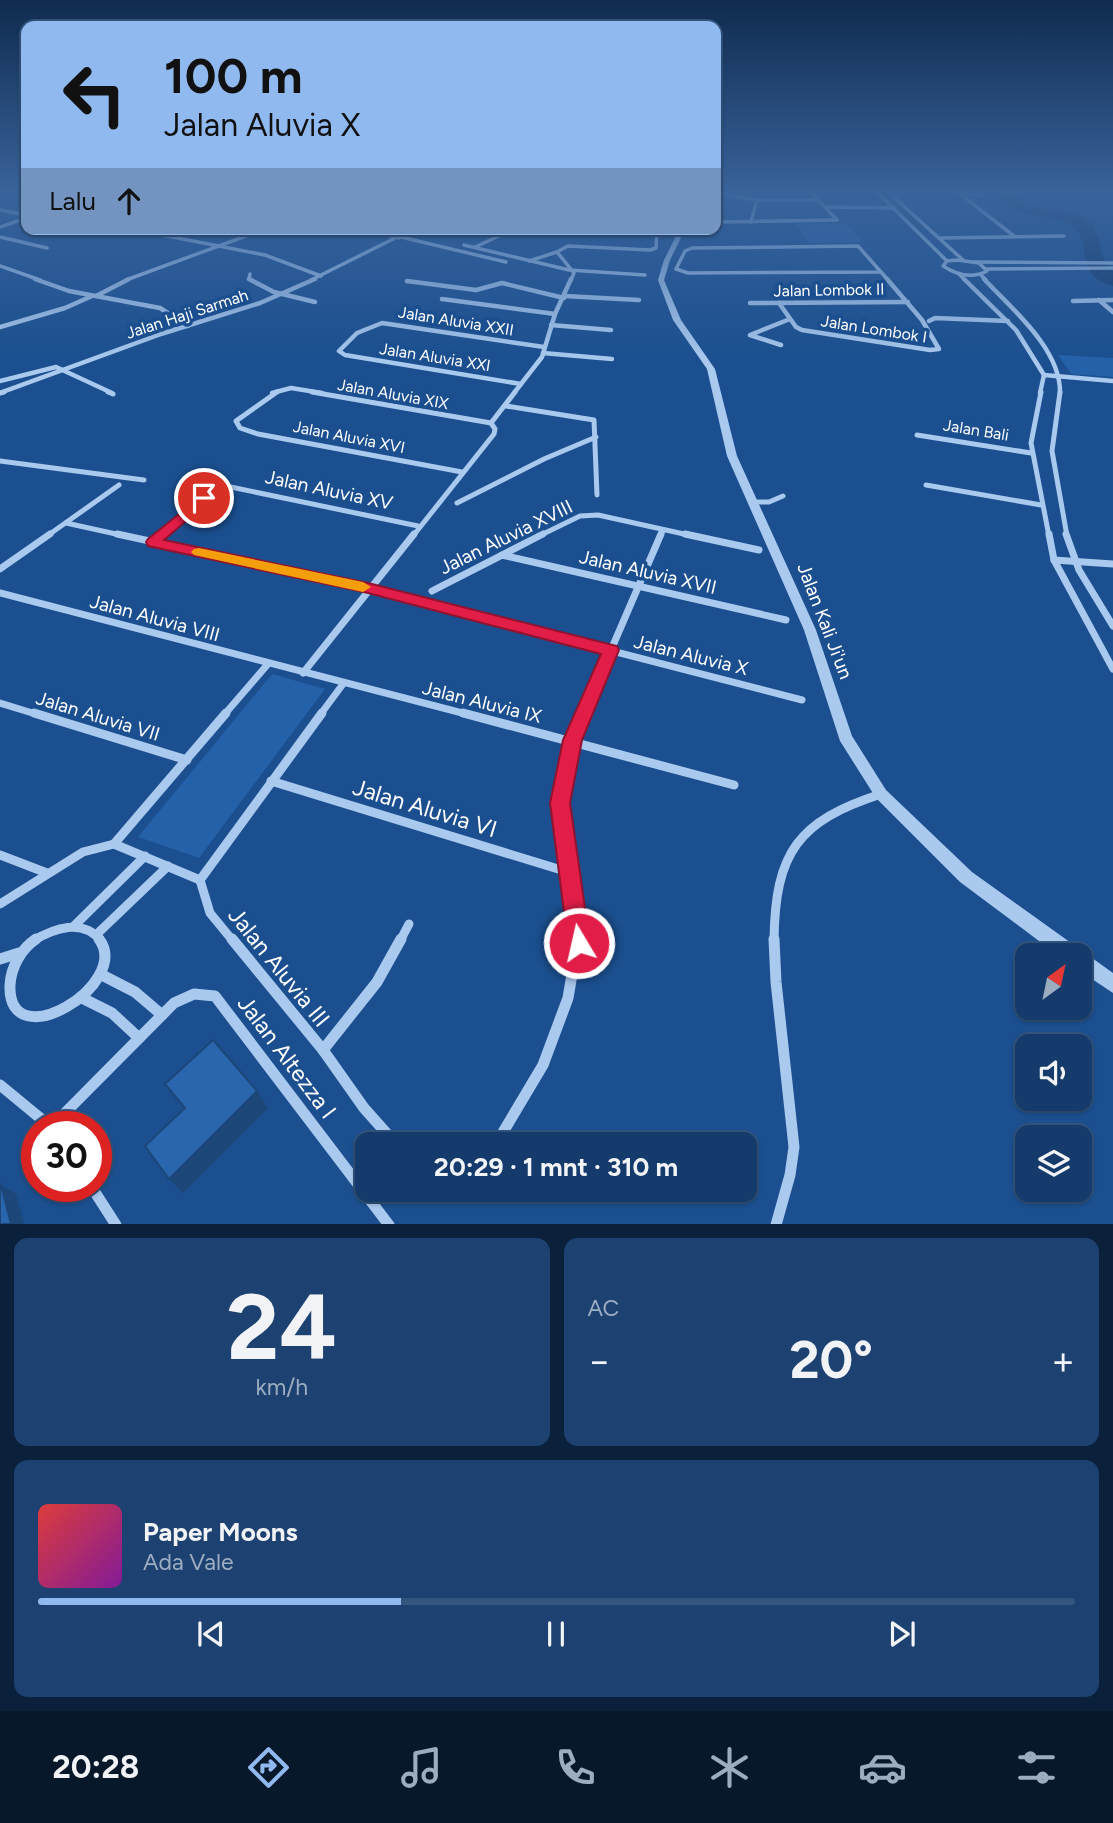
<!DOCTYPE html>
<html lang="id">
<head>
<meta charset="utf-8">
<style>
  :root { --surface:#143b6b; --page:#1d4271; --text:#f1f3f6; --muted:#9dadc1; --line:#33557e; --accent:#90b9f0 }
  body { margin:0; font-family:Figtree,sans-serif; background:var(--page); color:var(--text); height:100vh; display:flex; flex-direction:column; font-size:26px; white-space:nowrap }
  * { box-sizing:border-box; margin:0 }
  p { font-size:23px; color:var(--muted) }
  .icon { flex:none; width:38px; height:38px; fill:none; stroke:currentColor; stroke-width:2; stroke-linecap:round; stroke-linejoin:round }
  .map { position:relative; height:1224px; overflow:hidden }
  .panel { display:flex; flex-direction:column; gap:14px; padding:14px; background:#0b203b; flex:1 }
  .panel>* { flex:none }
  .hud { position:absolute; left:21px; top:21px; width:700px; height:214px; border-radius:14px; box-shadow:0 2px 5px #0004,0 0 0 2px var(--line); background:#90b9f0; color:#111; overflow:hidden }
  .needle { width:46px; rotate:33deg }
  .tools { position:absolute; left:1015px; top:943px; display:grid; gap:14px }
  .tools a { display:grid; place-items:center; width:77px; height:77px; border-radius:14px; background:var(--surface); box-shadow:0 2px 5px #0004,0 0 0 2px var(--line); font-size:35px }
  .speed { position:absolute; left:21px; top:1111px; display:flex; gap:14px; font-size:35px; font-weight:700; text-align:center }
  .speed>* { display:grid; place-content:center; width:91px; height:91px; border-radius:50%; background:var(--surface); box-shadow:0 2px 5px #0004,0 0 0 2px var(--line); line-height:1 }
  .speed .limit { border:10px solid #d22; background:#fff; color:#111 }
  .pin { position:absolute; display:grid; place-items:center; width:60px; height:60px; color:#fff; margin:-30px; border:4px solid #fff; border-radius:50%; box-shadow:0 2px 7px #0007 }
  .me { position:absolute; width:77px; margin:-38px; rotate:351deg; stroke-linejoin:round; filter:drop-shadow(0 0 5px #0008) }
  .turn { display:flex; align-items:center; gap:24px; height:147px; padding:0 28px; font-size:32px }
  .turn .icon { width:91px; height:91px; stroke-width:2.5 }
  .turn b { display:block; font-size:49px; line-height:60px }
  .then { display:flex; align-items:center; height:66px; padding:0 28px; background:#0003; gap:14px; font-size:26px }
  .big { font-size:52px; font-weight:700; line-height:1.1 }
  .panel .card { flex:1; display:flex; flex-direction:column; justify-content:center; gap:10px; min-width:0; padding:0 24px; border-radius:14px; background:var(--page) }
  .panel .dial { align-items:center; gap:0 }
  .dial b { font-size:91px; line-height:1 }
  .song { display:flex; align-items:center; gap:21px }
  .cover { width:84px; height:84px; border-radius:10px; background:linear-gradient(135deg,hsl(0 70% 55%),hsl(290 70% 35%)) }
  .played { height:7px; border-radius:4px; background:linear-gradient(90deg,var(--accent) 35%,var(--line) 35%) }
  .keys { display:flex; justify-content:space-around; direction:ltr }
  .heat { display:flex; justify-content:space-between; align-items:center; font-size:38px; direction:ltr }
  .panel .tiles { flex:1; display:grid; gap:14px; grid-template-columns:1fr 1fr }
  .card:last-child { grid-column:span 2 }
  .trip { position:absolute; left:355px; top:1132px; width:402px; height:70px; border-radius:14px; background:var(--surface); box-shadow:0 2px 5px #0004,0 0 0 2px var(--line); font-weight:700; line-height:70px; text-align:center }
  .tabs { display:flex; height:112px; justify-content:space-around; align-items:center; background:#08182b; color:var(--muted) }
  .tabs .icon { width:49px; height:49px }
  .tabs .on { color:var(--accent) }
  .tabs b { font-size:32px; color:var(--text) }
  .map>svg:first-child { display:block }
</style>
</head>
<body>
<div class="map">
<svg width="1113" height="1225" viewBox="0 0 1113 1225">
  <rect width="100%" height="100%" fill="#1b4f8f"/>
  <g fill="#2461a8">
    <path d="M846,223L863,242L810,243L795,224Z"/>
    <path d="M1058,355L1113,358V377L1071,374Z"/>
    <path d="M272,674L325,689L199,858L138,837Z"/>
  </g>
  <g fill="none" stroke-linecap="round" stroke-linejoin="round">
    <path fill="#123a6d" fill-rule="evenodd" d="M1000,190H1016L1015,196C1023,200 1031,205 1040,207C1056,212 1078,208 1091,223C1103,238 1098,259 1113,271V286C1073,276 1093,243 1072,225C1048,213 1017,220 998,198Z"/>
    <g stroke="#a9c9ee" stroke-width="3.5">
      <path d="M809,190L837,220"/>
      <path d="M875,190L947,261"/>
      <path d="M886,190L963,260"/>
      <path d="M933,190L978,195L983,194L982,190"/>
      <path d="M716,193L757,200H818"/>
      <path d="M959,193L1014,236"/>
      <path d="M826,207L894,208"/>
      <path d="M0,210L26,215"/>
      <path d="M716,222L837,220"/>
      <path d="M751,222L757,200"/>
      <path d="M0,227L26,218"/>
      <path d="M102,229L109,231"/>
      <path d="M146,229L157,234L265,255L321,276"/>
      <path d="M373,231L399,238"/>
      <path d="M115,232L124,229"/>
      <path d="M0,237L47,248"/>
      <path d="M401,237L506,262"/>
      <path d="M939,238L1064,236"/>
      <path d="M464,245L569,270L645,275"/>
      <path d="M858,246L881,272L688,273L676,269L685,251L692,248Z"/>
      <path d="M475,247L514,229"/>
      <path d="M957,260L979,263L987,271C972,279 957,275 943,266L947,261Z"/>
      <path d="M529,261L557,252"/>
      <path d="M974,262L1113,263"/>
      <path d="M0,266L40,280"/>
      <path d="M987,269L1113,268"/>
      <path d="M881,272L888,280"/>
      <path d="M250,274L249,279L252,280"/>
      <path d="M959,274L965,280"/>
      <path d="M981,275L986,280"/>
      <path d="M126,280L265,229"/>
      <path d="M311,280L413,229"/>
      <path d="M571,280L574,273L557,252L568,246L650,250L656,248L657,229"/>
    </g>
    <g stroke="#a9c9ee" stroke-width="4.5">
      <path d="M35,279L69,291L160,308L188,326"/>
      <path d="M249,279L274,292L315,302"/>
      <path d="M964,279L1016,330L1044,375L1040,393"/>
      <path d="M984,279C1012,309 1061,349 1060,393"/>
      <path d="M407,281L476,290L502,283L564,298"/>
      <path d="M96,296L129,279"/>
      <path d="M565,296L639,300"/>
      <path d="M442,299L555,314"/>
      <path d="M1099,300L1113,312"/>
      <path d="M1073,301L1113,300"/>
      <path d="M750,303L908,302"/>
      <path d="M779,303L796,327L802,330L930,350L939,349L922,320L887,279"/>
      <path d="M929,321L935,318L1008,321"/>
      <path d="M551,325L611,330"/>
      <path d="M0,327L65,308L92,296"/>
      <path d="M781,345L750,335L790,319"/>
      <path d="M543,353L612,359"/>
      <path d="M1044,375L1113,381"/>
      <path d="M0,381L56,367L112,393"/>
      <path d="M521,384L345,355L339,351L357,333L382,323L544,347"/>
      <path d="M0,393L161,334L260,303L315,279"/>
      <path d="M272,393L291,388L322,393"/>
      <path d="M514,393L542,357L555,314L571,279"/>
    </g>
    <g stroke="#a9c9ee" stroke-width="5">
      <path d="M108,392L113,394"/>
      <path d="M277,392L236,421L240,428L258,434L462,472"/>
      <path d="M312,392L491,423"/>
      <path d="M1041,392L1031,443L1049,536"/>
      <path d="M1060,392L1052,451L1067,536"/>
      <path d="M0,393L4,392"/>
      <path d="M506,406L594,420L597,495"/>
      <path d="M491,423L515,392"/>
      <path d="M917,435L1031,453"/>
      <path d="M0,461L144,480"/>
      <path d="M926,485L1041,505"/>
      <path d="M754,502H769L783,496"/>
      <path d="M457,503L544,459L596,437"/>
      <path d="M66,523L125,536"/>
      <path d="M47,536L119,485"/>
      <path d="M160,536L214,490L226,486L418,526"/>
      <path d="M413,536L494,434L495,429L491,423"/>
      <path d="M539,536L580,516L598,515L693,536"/>
      <path d="M661,536L663,530"/>
    </g>
    <g stroke="#a9c9ee" stroke-width="7">
      <path d="M117,534L368,588L802,700"/>
      <path d="M685,534L759,550"/>
      <path d="M1049,534L1054,560L1113,669"/>
      <path d="M1066,534L1079,570L1113,626"/>
      <path d="M153,542L162,534"/>
      <path d="M502,555L786,620"/>
      <path d="M1054,560L1113,564"/>
      <path d="M0,569L50,534"/>
      <path d="M432,591L543,534"/>
      <path d="M0,593L470,715"/>
      <path d="M303,673L414,534"/>
      <path d="M0,703L39,715"/>
      <path d="M224,715L268,664"/>
      <path d="M320,715L343,684"/>
      <path d="M583,715L661,534"/>
    </g>
    <g stroke="#a9c9ee" stroke-width="9">
      <path d="M34,713L187,760"/>
      <path d="M463,713L734,785"/>
      <path d="M271,781L568,872"/>
      <path d="M114,844L226,713"/>
      <path d="M0,855L47,873"/>
      <path d="M200,880L210,913L233,941"/>
      <path d="M200,880L322,713"/>
      <path d="M0,904L83,852L114,844L200,880"/>
      <path d="M74,926L145,856"/>
      <path d="M97,934L168,866"/>
      <path d="M33,941C54,928 83,918 101,941"/>
      <path d="M400,941L409,924"/>
      <path d="M579,941L560,803L572,740L584,713"/>
      <path d="M774,941C775,852 798,821 881,794"/>
    </g>
    <g stroke="#a9c9ee" stroke-width="11">
      <path d="M36,939C21,949 11,967 10,985C7,1060 133,984 99,939"/>
      <path d="M232,939L323,1050L377,982L401,939"/>
      <path d="M774,939L776,982L794,1147L790,1175L776,1225"/>
      <path d="M0,959L19,953"/>
      <path d="M100,974L135,992L162,1015"/>
      <path d="M82,998L112,1013L139,1038"/>
      <path d="M323,1050L364,1108L396,1144"/>
      <path d="M0,1085L51,1127L174,1003L194,994L215,996L389,1225"/>
      <path d="M496,1144L543,1065L568,998L578,939"/>
      <path d="M91,1186L116,1225"/>
    </g>
    <path fill="#a9c9ee" fill-rule="evenodd" d="M673,229H679L681,238L670,260L664,280L681,320L715,369L737,456L816,630L852,736L886,790L972,872L1113,973V993L1080,971V956H1059L960,882L876,798L840,741L804,630L727,456L707,369L673,320L658,280L664,260L675,238Z"/>
  </g>
  <g fill="#1d4779">
    <path d="M257,1091L268,1108L183,1193L169,1179Z"/>
    <path d="M1,1185L16,1194L24,1224H11Z"/>
  </g>
  <g fill="#2a66ad" stroke="#1d4779" stroke-width="2">
    <path d="M213,1040L257,1091L169,1179L145,1146L185,1108L165,1084Z"/>
    <path d="M1,1185L11,1224H0V1186Z"/>
  </g>
  <linearGradient id="sky" x2="0" y2="1"><stop stop-color="#0f2b4f"/><stop offset="0.53" stop-color="#39639b"/><stop offset="1" stop-color="#39639b" stop-opacity="0"/></linearGradient>
  <rect width="1113" height="361" fill="url(#sky)"/>
  <path fill="#e11d48" stroke="#92132f" stroke-width="2" d="M204,494L211,498L209,501L164,540L368,583L617,646L619,650L582,740L570,803L590,943L587,951L579,954L571,951L568,943L550,803L563,740L601,654L368,593L148,546L146,542L148,539Z"/>
  <path fill="#f59e0b" d="M199,548L363,582L371,587L363,592L194,555L191,552L194,549Z"/>
  <g text-anchor="middle" dominant-baseline="central" stroke-width="7" stroke-linejoin="round" paint-order="stroke">
    <g font-size="16" fill="#fff" stroke="#1b4f8f">
      <text transform="translate(829 290) rotate(-1)">Jalan Lombok II</text>
      <text transform="translate(187 314) rotate(-18)">Jalan Haji Sarmah</text>
      <text transform="translate(456 321) rotate(9)">Jalan Aluvia XXII</text>
      <text transform="translate(874 329) rotate(9)">Jalan Lombok I</text>
      <text transform="translate(435 357) rotate(9)">Jalan Aluvia XXI</text>
      <text transform="translate(393 394) rotate(10)">Jalan Aluvia XIX</text>
      <text transform="translate(976 430) rotate(9)">Jalan Bali</text>
      <text transform="translate(349 437) rotate(11)">Jalan Aluvia XVI</text>
    </g>
    <g font-size="19" fill="#fff" stroke="#1b4f8f">
      <text transform="translate(329 490) rotate(12)">Jalan Aluvia XV</text>
      <text transform="translate(506 537) rotate(-26)">Jalan Aluvia XVIII</text>
      <text transform="translate(648 572) rotate(13)">Jalan Aluvia XVII</text>
      <text transform="translate(155 618) rotate(15)">Jalan Aluvia VIII</text>
      <text transform="translate(825 621) rotate(69)">Jalan Kali Ji'un</text>
      <text transform="translate(691 655) rotate(14)">Jalan Aluvia X</text>
      <text transform="translate(482 702) rotate(14)">Jalan Aluvia IX</text>
      <text transform="translate(98 716) rotate(17)">Jalan Aluvia VII</text>
    </g>
    <g font-size="23" fill="#fff" stroke="#1b4f8f">
      <text transform="translate(425 808) rotate(17)">Jalan Aluvia VI</text>
      <text transform="translate(279 967) rotate(51)">Jalan Aluvia III</text>
      <text transform="translate(287 1057) rotate(53)">Jalan Altezza I</text>
    </g>
  </g>
</svg>
<div class="tools">
<a><svg class="needle" viewBox="-14 -14 28 28"><path d="M0-13l5 13h-10z" fill="#e53935"/><path d="M0 13l5-13h-10z" fill="#9dadc1"/></svg></a>
<a><svg class="icon" aria-label="sound" viewBox="0 0 24 24"><path d="M4 9h4l5-4v14l-5-4H4zM17 9q2 3 0 6"/></svg></a>
<a><svg class="icon" aria-label="layers" viewBox="0 0 24 24"><path d="M12 4l9 5-9 5-9-5zM3 14l9 5 9-5"/></svg></a>
</div>
<div class="speed"><div class="limit">30</div></div>
<div class="pin" style="left:204px;top:498px;background:#d93025"><svg class="icon" aria-label="arrive" viewBox="0 0 24 24"><path d="M6 21V4h12l-3 4 3 4H6"/></svg></div>
<svg class="me" style="left:579px;top:943px" viewBox="-20 -20 40 40"><circle r="17" fill="#e11d48" stroke="#fff" stroke-width="3"/><path d="M0-11L8 9 0 5-8 9z" fill="#fff"/></svg>
<div class="trip">20:29 · 1 mnt · 310 m</div>
<div class="hud">
<div class="turn"><svg class="icon" aria-label="left" viewBox="0 0 24 24"><path d="M17 20v-9H6M10 6l-5 5 5 5"/></svg><div><b>100 m</b>Jalan Aluvia X</div></div>
<div class="then">Lalu<svg class="icon" aria-label="ahead" viewBox="0 0 24 24"><path d="M12 20V5M6 11l6-6 6 6"/></svg></div>
</div>
</div>
<section class="panel">
<div class="tiles">
<div class="card dial"><b>24</b><p>km/h</p></div>
<div class="card"><p>AC</p>
<div class="heat"><a>−</a><b class="big">20°</b><a>+</a></div>
</div>
<div class="card">
<div class="song"><i class="cover"></i><div><b>Paper Moons</b><p>Ada Vale</p></div></div>
<div class="played"></div>
<div class="keys"><svg class="icon" aria-label="previous" viewBox="0 0 24 24"><path d="M18 5L8 12l10 7zM5 5v14"/></svg><svg class="icon" aria-label="pause" viewBox="0 0 24 24"><path d="M8 5v14M16 5v14"/></svg><svg class="icon" aria-label="next" viewBox="0 0 24 24"><path d="M6 5l10 7-10 7zM19 5v14"/></svg></div>
</div>
</div>
</section>
<nav class="tabs">
<b>20:28</b>
<svg class="icon on" aria-label="directions" viewBox="0 0 24 24"><path d="M12 3l9 9-9 9-9-9zM9 14v-3h6M13 9l2 2-2 2"/></svg>
<svg class="icon" aria-label="music" viewBox="0 0 24 24"><path d="M9 18V5l10-2v13"/><circle cx="6" cy="18" r="3"/><circle cx="16" cy="16" r="3"/></svg>
<svg class="icon" aria-label="phone" viewBox="0 0 24 24"><path d="M5 4h4l2 5-3 2q2 4 5 5l2-3 5 2v4C11 20 4 13 5 4z"/></svg>
<svg class="icon" aria-label="climate" viewBox="0 0 24 24"><path d="M12 3v18M4 7l16 10M4 17L20 7"/></svg>
<svg class="icon" aria-label="car" viewBox="0 0 24 24"><path d="M5 17H2v-5l4-1 3-4h7l3 4 3 1v5h-3M9 17h6M6 11h13"/><circle cx="7" cy="17" r="2"/><circle cx="17" cy="17" r="2"/></svg>
<svg class="icon" aria-label="filters" viewBox="0 0 24 24"><path d="M4 7h16M4 17h16"/><circle cx="9" cy="7" r="2"/><circle cx="15" cy="17" r="2"/></svg>
</nav>
</body>
</html>
